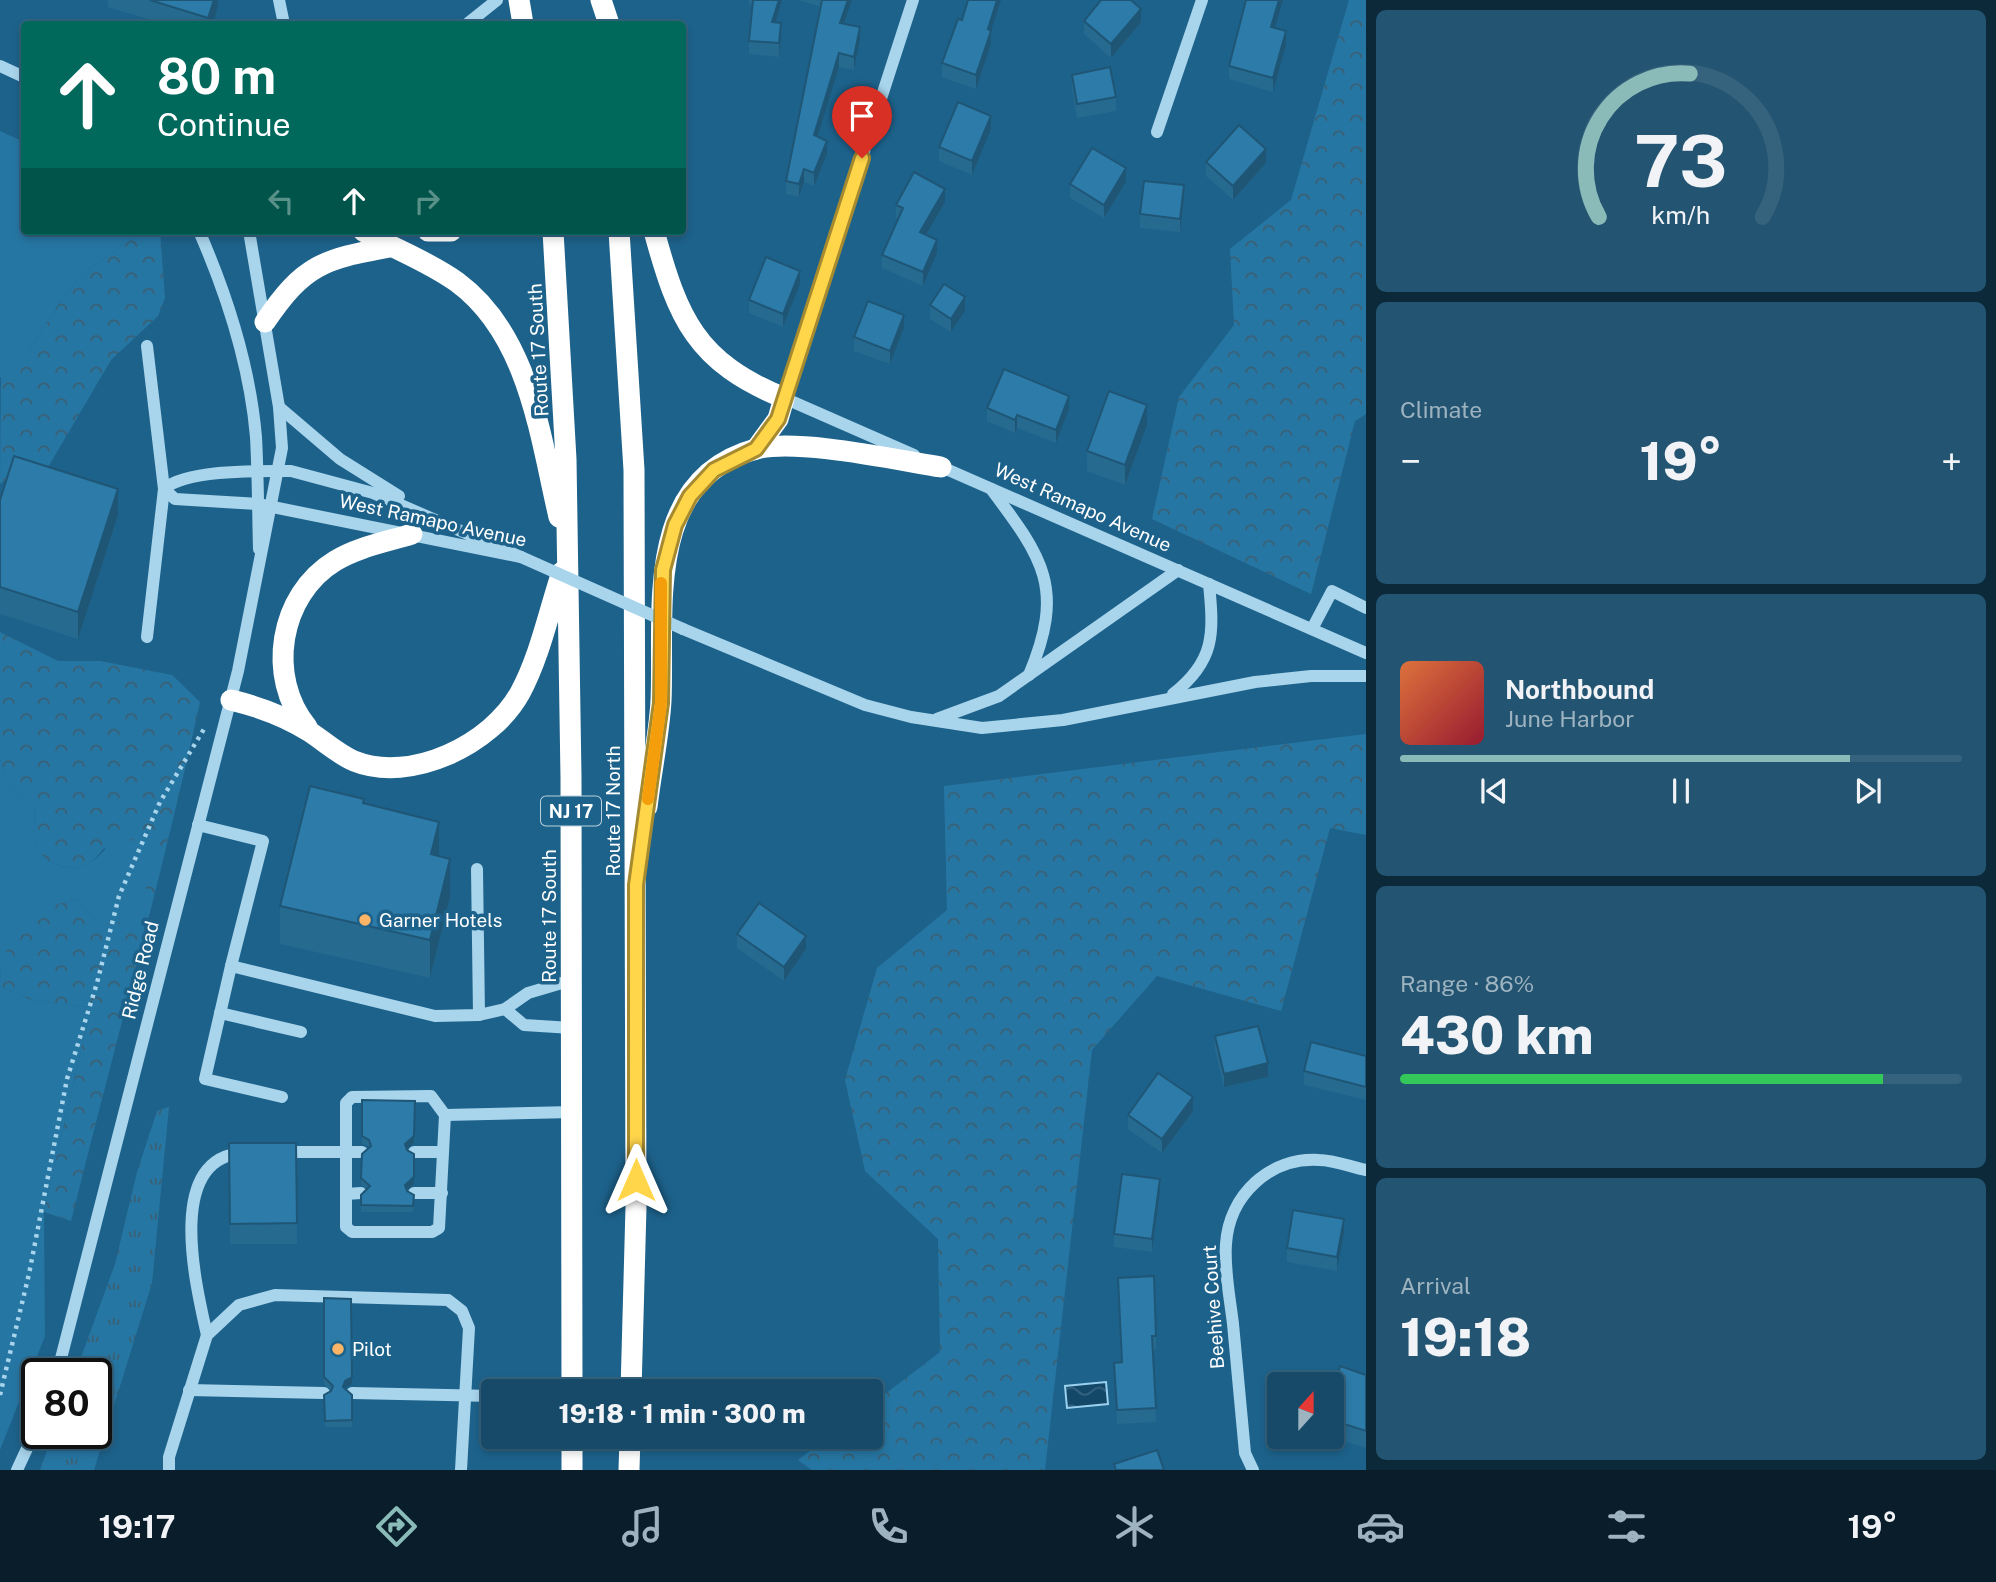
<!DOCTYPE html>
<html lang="en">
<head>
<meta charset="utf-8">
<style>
  :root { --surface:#164a68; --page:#235471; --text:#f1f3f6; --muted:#9eb3c0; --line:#35627c; --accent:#8bbbb9 }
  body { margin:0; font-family:"Public Sans",sans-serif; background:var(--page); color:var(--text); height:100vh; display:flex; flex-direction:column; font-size:26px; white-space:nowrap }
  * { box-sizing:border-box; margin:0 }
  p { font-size:23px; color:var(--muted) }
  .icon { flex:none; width:38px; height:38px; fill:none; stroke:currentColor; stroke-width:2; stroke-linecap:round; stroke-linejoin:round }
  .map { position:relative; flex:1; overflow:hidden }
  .sheet { display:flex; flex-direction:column; gap:10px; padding:10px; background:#0c2939; width:630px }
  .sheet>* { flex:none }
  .top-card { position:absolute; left:21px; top:21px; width:665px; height:214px; border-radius:7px; box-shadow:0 4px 10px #0003,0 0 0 2px var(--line); background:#00695c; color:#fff; overflow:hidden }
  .needle { width:46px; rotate:21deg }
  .tools { position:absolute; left:1267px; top:1372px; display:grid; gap:14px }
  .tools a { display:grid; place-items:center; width:77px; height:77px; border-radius:7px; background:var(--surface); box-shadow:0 4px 10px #0003,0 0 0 2px var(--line); font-size:35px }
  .speed { position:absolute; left:21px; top:1358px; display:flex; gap:14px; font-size:35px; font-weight:700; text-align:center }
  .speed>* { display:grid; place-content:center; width:91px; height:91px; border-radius:50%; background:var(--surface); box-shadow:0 4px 10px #0003,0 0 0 2px var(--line); line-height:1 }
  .speed .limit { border:4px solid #111; border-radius:10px; background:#fff; color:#111 }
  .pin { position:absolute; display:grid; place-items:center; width:60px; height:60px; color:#fff; margin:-72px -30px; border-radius:50% 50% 50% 0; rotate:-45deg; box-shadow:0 0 7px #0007 }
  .pin .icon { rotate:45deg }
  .me { position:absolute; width:77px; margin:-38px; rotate:0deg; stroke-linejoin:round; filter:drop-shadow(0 0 5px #0008) }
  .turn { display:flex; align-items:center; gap:24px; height:147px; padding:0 21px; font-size:32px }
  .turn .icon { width:91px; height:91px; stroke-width:2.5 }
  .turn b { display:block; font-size:49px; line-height:60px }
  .lanes { display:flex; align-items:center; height:66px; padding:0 21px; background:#0003; justify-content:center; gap:35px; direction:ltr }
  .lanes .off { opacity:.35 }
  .big { font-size:52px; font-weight:800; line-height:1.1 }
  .sheet .card { flex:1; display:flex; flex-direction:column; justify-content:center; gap:10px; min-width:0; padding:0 24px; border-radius:10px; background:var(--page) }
  .sheet .dial { align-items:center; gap:0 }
  .dial svg { height:182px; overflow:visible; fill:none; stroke:var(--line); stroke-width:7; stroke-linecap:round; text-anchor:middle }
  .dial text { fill:var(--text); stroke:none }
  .song { display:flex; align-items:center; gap:21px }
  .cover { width:84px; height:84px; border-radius:10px; background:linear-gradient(135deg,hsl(20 70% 55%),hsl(350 70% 35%)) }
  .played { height:7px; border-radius:4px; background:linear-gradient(90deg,var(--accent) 80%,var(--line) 80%) }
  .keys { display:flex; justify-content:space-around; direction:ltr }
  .heat { display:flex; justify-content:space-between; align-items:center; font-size:38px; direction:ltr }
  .charge { height:10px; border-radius:5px; background:linear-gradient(90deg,#34c759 86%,var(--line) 0) }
  .trip { position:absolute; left:481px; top:1379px; width:402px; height:70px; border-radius:7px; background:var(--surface); box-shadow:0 4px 10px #0003,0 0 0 2px var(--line); font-weight:800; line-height:70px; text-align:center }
  .tab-bar { display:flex; height:112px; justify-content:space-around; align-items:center; background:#091e2a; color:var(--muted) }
  .tab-bar .icon { width:49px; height:49px }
  .tab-bar .selected { color:var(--accent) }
  .tab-bar b { font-size:32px; color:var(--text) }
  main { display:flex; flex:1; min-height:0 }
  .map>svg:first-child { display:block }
</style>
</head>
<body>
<main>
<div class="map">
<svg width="1366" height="1470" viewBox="0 0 1366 1470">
  <defs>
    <pattern id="grass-tufts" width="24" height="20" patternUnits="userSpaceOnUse" patternTransform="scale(1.75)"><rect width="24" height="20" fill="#2676a3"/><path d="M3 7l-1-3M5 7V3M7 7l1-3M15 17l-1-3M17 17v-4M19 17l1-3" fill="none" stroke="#3b5f73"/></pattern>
    <pattern id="forest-crowns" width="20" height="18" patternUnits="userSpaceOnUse" patternTransform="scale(1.75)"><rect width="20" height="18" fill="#2676a3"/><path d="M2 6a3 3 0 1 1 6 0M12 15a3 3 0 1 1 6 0" fill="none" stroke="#3b5f73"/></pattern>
    <pattern id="water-waves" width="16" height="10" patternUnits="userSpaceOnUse" patternTransform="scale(1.75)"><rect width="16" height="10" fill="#134869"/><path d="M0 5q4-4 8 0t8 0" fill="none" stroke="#366380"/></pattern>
  </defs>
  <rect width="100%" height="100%" fill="#1d628b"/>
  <path fill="url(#grass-tufts)" d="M169,1107L152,1283L94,1470H40L53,1433H96V1374H75L115,1264L137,1172L157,1111Z"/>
  <g fill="url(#forest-crowns)">
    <path d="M1349,0H1366V414L1355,421L1311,594L1152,519L1179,397L1234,325L1230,249L1291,200Z"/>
    <path d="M129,231H160L165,298L158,316L111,360L44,474L19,471L0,484L1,374L26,355L60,302L86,271L134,238Z"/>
    <path d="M0,632L58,661H100L172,675L200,702C162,876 114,1048 71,1221L44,1212L91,1007L34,1001L0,986C0,959 10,928 33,912C44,904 64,903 76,899L101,924L105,847C100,852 95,860 89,863C70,874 42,864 35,843C32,833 36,817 34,805C15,793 5,780 0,758Z"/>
    <path d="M1366,734V835L1330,828L1281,1011L1157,976L1092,1050L1045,1470H812L798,1460L828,1437H872V1404L940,1352L938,1239L865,1171L845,1080L877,968L947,910L944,786Z"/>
  </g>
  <g fill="#2676a3">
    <path d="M0,131L24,142V231H129L134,238L86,271L60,302L26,355L0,378Z"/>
    <path d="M0,758C5,780 15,793 34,805C36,817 32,833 35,843C42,864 69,874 89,863C99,858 108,845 118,838L137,841L157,856L135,921L101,924L76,899C23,914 12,921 0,976Z"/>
    <path d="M0,986L34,1001L91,1007L44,1212L45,1336L0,1450Z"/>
  </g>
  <path fill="url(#water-waves)" stroke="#9bd1ee" stroke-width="2" d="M1106,1382L1108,1404L1067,1408L1065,1386Z"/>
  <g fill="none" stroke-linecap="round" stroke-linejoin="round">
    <path stroke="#a8d4ec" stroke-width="4.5" stroke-dasharray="3.5 5" stroke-linecap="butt" d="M0,1395L29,1274L67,1079L97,983L119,896L160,802L204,729"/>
    <g stroke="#a8d4ec" stroke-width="12">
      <path d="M279,0L284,24"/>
      <path d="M913,0L784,398L914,455"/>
      <path d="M467,24L497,0"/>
      <path d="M0,66L24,77"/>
      <path d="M1157,132L1202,0"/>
      <path d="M199,231C227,295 250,367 256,437C258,474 258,512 259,549"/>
      <path d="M279,407L340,459L399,496"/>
      <path d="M937,465L1366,653"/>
      <path d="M291,471L373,493L521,557L258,504L175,499L164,489C187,469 260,471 291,471Z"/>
      <path d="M991,489C1044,559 1065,589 1029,675"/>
      <path d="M683,629L865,705L911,717L982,728L1063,720L1255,682L1311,676H1366"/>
      <path d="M1312,629L1332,591L1366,608"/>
      <path d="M147,637L164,489L147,346"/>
      <path d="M1173,694C1215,661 1214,634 1209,584"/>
      <path d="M937,719L999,696L1178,570"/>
      <path d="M198,825L263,841L231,966L435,1016L479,1015L505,1009L528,993L572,980"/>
      <path d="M477,869L479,1015"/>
      <path d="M231,966L205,1079L282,1097"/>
      <path d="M505,1009L524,1025L572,1028"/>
      <path d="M220,1013L301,1032"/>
      <path d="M431,1096L445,1115L439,1228L432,1232H352L346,1227V1103L352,1097Z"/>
      <path d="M445,1115L572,1112"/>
      <path d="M279,1152H362"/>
      <path d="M414,1152H443"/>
      <path d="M414,1193H442"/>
      <path d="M346,1194L361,1193"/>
      <path d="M207,1335C196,1286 164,1156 244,1153"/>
      <path d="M57,1374L238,671L282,448L279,407L249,231"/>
      <path d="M189,1390L324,1393"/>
      <path d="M352,1393L494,1396"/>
      <path d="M17,1470L37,1427"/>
      <path d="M169,1470V1457L207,1335L239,1305L275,1295L448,1300L462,1311L469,1328L461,1470"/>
      <path d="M1253,1470L1245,1453C1241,1410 1237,1367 1233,1324C1230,1298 1224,1270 1226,1244C1229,1195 1270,1157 1319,1160C1334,1160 1351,1167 1366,1170"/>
    </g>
    <g stroke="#fff" stroke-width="21">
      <path d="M519,0L523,24"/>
      <path d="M601,0L609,24"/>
      <path d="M363,231C394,249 428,261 457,282C529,335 540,436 559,517"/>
      <path d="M428,231H451"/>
      <path d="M553,231L566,459L571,778L572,1391"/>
      <path d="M619,231L634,470L636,1207L631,1391"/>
      <path d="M654,231C678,319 696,362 784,398L778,419L756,449"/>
      <path d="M265,322C304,264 324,259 390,247"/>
      <path d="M231,700C260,707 285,716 310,732C325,742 338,754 354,761C411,784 492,744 520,693C540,656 549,611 562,572"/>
      <path d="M307,727C266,677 279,595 335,561C358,547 386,542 412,534"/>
      <path d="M647,807C651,772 659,736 661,701C665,613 642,480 756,449C796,438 897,460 941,467"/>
      <path d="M572,1437V1470"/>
      <path d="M629,1470L630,1437"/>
    </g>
    <path stroke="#a8d4ec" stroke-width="12" d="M521,557L683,629"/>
  </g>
  <g fill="#266a90">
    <path d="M108,0H218V6L213,24H164L108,7Z"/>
    <path d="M749,0H782L776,23L781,37L779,57L749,54V41L753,5L749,4Z"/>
    <path d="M798,0H852L845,23L860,40L854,70L839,67L818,137L827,154L814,186L804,182L799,197L786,194V181L821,7Z"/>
    <path d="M1084,21L1141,22L1111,58L1084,34Z"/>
    <path d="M991,31V44L976,89L942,77V63Z"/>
    <path d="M1286,45L1273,92L1229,79V66Z"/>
    <path d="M1072,75L1116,97V111L1077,118L1072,88Z"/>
    <path d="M991,129L972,175L939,161V147Z"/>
    <path d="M1206,162L1266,163L1233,200L1206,176Z"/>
    <path d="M1126,182L1104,218L1070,198V184Z"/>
    <path d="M1184,199L1180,232L1140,228V214Z"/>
    <path d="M945,202L927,235L937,253L923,286L882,268V255L898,219L896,218V205Z"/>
    <path d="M800,284L783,327L749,313V300Z"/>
    <path d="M930,305L965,311L951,332L930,319Z"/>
    <path d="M904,328L890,364L854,351V337Z"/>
    <path d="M987,408L1069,409L1056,443L1017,428L1015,433L987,421Z"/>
    <path d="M1147,425L1125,485L1087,471V451Z"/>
    <path d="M0,500L118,515L78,639L0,614Z"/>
    <path d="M364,804L439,856L450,897L430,978L280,944V906Z"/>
    <path d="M737,934L806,949L784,981L737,948Z"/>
    <path d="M1215,1036L1268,1077L1224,1087L1215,1050Z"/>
    <path d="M1366,1056V1100L1304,1085V1071Z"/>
    <path d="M362,1100L415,1101L414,1143L407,1150L414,1154V1184L407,1191L414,1195L413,1212H361V1195L366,1190L361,1184L362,1154L369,1147L362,1143Z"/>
    <path d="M1193,1111L1162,1153L1128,1129V1115Z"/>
    <path d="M229,1143H296L297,1244H230Z"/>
    <path d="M1160,1192L1152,1252L1114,1247V1234Z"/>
    <path d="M1344,1233L1337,1271L1287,1262V1248Z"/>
    <path d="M1118,1278L1156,1336V1350H1153L1156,1422L1117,1424L1114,1363L1121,1362Z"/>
    <path d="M324,1298L352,1384L345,1388L352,1395V1427H325L324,1395L331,1391L324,1384Z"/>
    <path d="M1366,1375V1448L1331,1437H1332V1392Z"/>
  </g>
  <g fill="#1f5676">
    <path d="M214,0H218V6L213,24H208V18Z"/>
    <path d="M779,0H782L772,36V22Z"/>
    <path d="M848,0H852L840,36V23Z"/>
    <path d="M997,0H1001L991,31V44L976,89V75Z"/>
    <path d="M1279,0H1283L1271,41V27Z"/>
    <path d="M1141,9V22L1111,58V44Z"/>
    <path d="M781,23V37L779,57V43Z"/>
    <path d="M860,27V40L854,70V57Z"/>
    <path d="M1286,31V45L1273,92V78Z"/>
    <path d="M839,53V67L814,149V135Z"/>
    <path d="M991,116V129L972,175V161Z"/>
    <path d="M827,141V154L814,186V173Z"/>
    <path d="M1266,149V163L1233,200V186Z"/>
    <path d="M1126,168V182L1104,218V205Z"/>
    <path d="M804,169V182L799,197V184Z"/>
    <path d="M1184,185V199L1180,232V219Z"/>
    <path d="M945,189V202L920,246V232Z"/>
    <path d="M937,240V253L923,286V272Z"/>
    <path d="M800,271V284L783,327V314Z"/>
    <path d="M965,297V311L951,332V319Z"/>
    <path d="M904,315V328L890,364V351Z"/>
    <path d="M1069,396V409L1056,443V430Z"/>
    <path d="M1147,405V425L1125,485V465Z"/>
    <path d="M1017,415V428L1015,433V420Z"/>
    <path d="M118,489V515L78,639V612Z"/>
    <path d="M439,822V860L431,854Z"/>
    <path d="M450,859V897L430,978V940Z"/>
    <path d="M806,936V949L784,981V967Z"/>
    <path d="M1268,1063V1077L1224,1087V1074Z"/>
    <path d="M1193,1097V1111L1162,1153V1139Z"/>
    <path d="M414,1136V1143L405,1151V1144Z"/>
    <path d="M414,1177V1184L405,1192V1185Z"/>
    <path d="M1160,1179V1192L1152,1252V1239Z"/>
    <path d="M1344,1219V1233L1337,1271V1257Z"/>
    <path d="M352,1377V1384L345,1388L343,1387L345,1381Z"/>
  </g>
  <g fill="#2c7ba8" stroke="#1f5676" stroke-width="2">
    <path d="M150,0H214L208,18Z"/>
    <path d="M753,0H779L772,22L781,23L779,43L749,41Z"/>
    <path d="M822,0H848L840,23L860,27L854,57L839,53L814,135L827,141L814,173L804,169L799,184L786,181Z"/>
    <path d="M968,0H997L988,29L991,31L976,75L942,63L958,19L962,20Z"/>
    <path d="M1101,0H1131L1141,9L1111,44L1084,21Z"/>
    <path d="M1246,0H1279L1271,27L1286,31L1273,78L1229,66Z"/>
    <path d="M1110,67L1116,97L1077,104L1072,75Z"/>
    <path d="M958,102L991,116L972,161L939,147Z"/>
    <path d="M1239,125L1266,149L1233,186L1206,162Z"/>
    <path d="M1092,148L1126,168L1104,205L1070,184Z"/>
    <path d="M914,172L945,189L920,232L937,240L923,272L882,255L903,208L896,205Z"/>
    <path d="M1144,181L1184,185L1180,219L1140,214Z"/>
    <path d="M766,257L800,271L783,314L749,300Z"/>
    <path d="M944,284L965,297L951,319L930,305Z"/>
    <path d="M868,301L904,315L890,351L854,337Z"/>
    <path d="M1004,369L1069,396L1056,430L1017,415L1015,420L987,408Z"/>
    <path d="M1109,391L1147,405L1125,465L1087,451Z"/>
    <path d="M14,456L118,489L78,612L0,587V500Z"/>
    <path d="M310,786L364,799L363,803L439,822L431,854L450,859L430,940L280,906Z"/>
    <path d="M759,903L806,936L784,967L737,934Z"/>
    <path d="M1258,1026L1268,1063L1224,1074L1215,1036Z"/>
    <path d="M1311,1042L1366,1056V1087L1304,1071Z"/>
    <path d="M1158,1073L1193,1097L1162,1139L1128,1115Z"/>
    <path d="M362,1100L415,1101L414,1136L405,1144L407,1150L414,1154V1177L405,1185L407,1191L414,1195L413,1206L361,1205V1195L370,1186L361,1178L362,1154L371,1146L369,1140L362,1136Z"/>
    <path d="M229,1143H296L297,1223L230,1224Z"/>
    <path d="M1122,1174L1160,1179L1152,1239L1114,1234Z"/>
    <path d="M1293,1210L1344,1219L1337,1257L1287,1248Z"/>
    <path d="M1154,1276L1156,1336H1152L1156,1408L1117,1410L1114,1363L1122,1362L1118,1278Z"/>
    <path d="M324,1298L351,1299L352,1377L345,1381L343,1387L352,1395V1420L325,1421L324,1395L331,1391L333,1386L324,1377Z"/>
    <path d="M1340,1366L1366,1375V1431L1332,1420V1392Z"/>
    <path d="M1157,1450L1164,1470H1116L1114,1464Z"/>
  </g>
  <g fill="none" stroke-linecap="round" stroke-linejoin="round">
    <defs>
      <path id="route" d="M636,1180V885L661,703L663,570L675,525L690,496L714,470L756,449L778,419L862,158"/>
    </defs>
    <use href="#route" stroke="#a68a30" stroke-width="18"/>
    <use href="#route" stroke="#ffd54a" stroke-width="12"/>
    <path stroke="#f59e0b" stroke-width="12" d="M648,799L661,703V583"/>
  </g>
  <g fill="#fcb466" stroke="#1d628b" stroke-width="2.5">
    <circle cx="365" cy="920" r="7"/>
    <circle cx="338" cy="1349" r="7"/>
  </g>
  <g text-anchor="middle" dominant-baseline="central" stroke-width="7" stroke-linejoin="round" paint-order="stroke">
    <rect fill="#1d628b" stroke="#bbd0dc" stroke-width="2" x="541" y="796.5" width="60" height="29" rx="5"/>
    <g font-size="18" font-weight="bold" fill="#fff">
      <text x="571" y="811">NJ 17</text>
    </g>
    <g font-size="19" fill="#fff" stroke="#1d628b">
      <text transform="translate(538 350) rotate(-93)">Route 17 South</text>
      <text transform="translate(1083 507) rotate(24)">West Ramapo Avenue</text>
      <text transform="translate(433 520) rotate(12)">West Ramapo Avenue</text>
      <text transform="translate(613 811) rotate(-90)">Route 17 North</text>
      <text transform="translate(549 916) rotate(-90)">Route 17 South</text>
      <text transform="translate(140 970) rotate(-76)">Ridge Road</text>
      <text transform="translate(1213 1307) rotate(-94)">Beehive Court</text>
    </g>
    <g font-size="19" fill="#fff" stroke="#1d628b" text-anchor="start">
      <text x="379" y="920">Garner Hotels</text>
      <text x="352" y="1349">Pilot</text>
    </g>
  </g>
</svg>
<div class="tools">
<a><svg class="needle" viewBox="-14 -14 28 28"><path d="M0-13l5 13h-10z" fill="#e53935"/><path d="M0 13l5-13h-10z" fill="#9eb3c0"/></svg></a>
</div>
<div class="speed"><div class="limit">80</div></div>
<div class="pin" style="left:862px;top:158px;background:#d93025"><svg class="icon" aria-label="arrive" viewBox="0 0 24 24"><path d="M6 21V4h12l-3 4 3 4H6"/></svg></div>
<svg class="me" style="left:636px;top:1180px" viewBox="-20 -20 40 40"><path d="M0-17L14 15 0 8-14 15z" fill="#ffd54a" stroke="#fff" stroke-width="4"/></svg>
<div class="trip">19:18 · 1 min · 300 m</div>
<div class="top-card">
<div class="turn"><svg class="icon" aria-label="ahead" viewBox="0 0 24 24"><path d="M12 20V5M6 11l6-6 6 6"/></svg><div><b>80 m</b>Continue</div></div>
<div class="lanes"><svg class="icon off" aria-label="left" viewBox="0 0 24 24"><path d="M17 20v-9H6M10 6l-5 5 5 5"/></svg><svg class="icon" aria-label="ahead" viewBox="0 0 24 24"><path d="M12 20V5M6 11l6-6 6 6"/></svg><svg class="icon off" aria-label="right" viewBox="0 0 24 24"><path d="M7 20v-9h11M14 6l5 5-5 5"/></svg></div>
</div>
</div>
<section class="sheet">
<div class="card dial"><svg viewBox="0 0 100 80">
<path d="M14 69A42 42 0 1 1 86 69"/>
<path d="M14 69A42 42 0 0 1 54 6" stroke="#8bbbb9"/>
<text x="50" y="56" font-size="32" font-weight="700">73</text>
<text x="50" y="72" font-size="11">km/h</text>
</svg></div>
<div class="card"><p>Climate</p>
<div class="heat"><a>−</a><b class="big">19°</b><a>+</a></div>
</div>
<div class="card">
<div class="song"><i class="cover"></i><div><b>Northbound</b><p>June Harbor</p></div></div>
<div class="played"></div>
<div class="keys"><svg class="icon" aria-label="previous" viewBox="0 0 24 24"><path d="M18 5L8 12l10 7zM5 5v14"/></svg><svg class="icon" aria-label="pause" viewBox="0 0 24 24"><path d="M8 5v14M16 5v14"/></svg><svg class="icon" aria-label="next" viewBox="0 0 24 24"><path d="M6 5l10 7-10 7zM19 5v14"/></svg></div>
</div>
<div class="card"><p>Range · 86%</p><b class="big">430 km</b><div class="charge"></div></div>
<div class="card"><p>Arrival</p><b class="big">19:18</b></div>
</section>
</main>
<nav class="tab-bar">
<b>19:17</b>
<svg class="icon selected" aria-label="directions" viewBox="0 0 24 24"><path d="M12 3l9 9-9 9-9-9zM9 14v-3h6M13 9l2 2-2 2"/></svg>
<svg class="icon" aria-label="music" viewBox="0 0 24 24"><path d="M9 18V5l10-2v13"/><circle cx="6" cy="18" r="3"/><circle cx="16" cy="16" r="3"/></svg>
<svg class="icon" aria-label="phone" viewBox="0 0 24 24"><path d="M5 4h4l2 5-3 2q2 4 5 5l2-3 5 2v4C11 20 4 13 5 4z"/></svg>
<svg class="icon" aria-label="climate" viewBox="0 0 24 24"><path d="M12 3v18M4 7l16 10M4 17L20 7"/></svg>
<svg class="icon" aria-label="car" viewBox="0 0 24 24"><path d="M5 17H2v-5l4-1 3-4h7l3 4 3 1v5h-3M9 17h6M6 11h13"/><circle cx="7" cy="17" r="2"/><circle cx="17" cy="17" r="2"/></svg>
<svg class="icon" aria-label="filters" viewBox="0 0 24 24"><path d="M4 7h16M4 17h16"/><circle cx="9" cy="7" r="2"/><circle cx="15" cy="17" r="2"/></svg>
<b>19°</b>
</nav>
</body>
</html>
